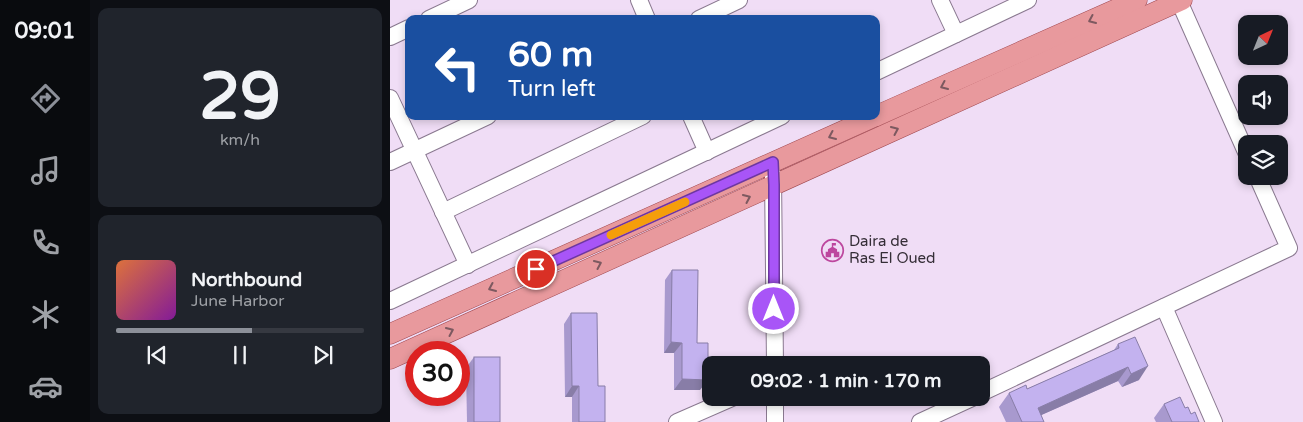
<!DOCTYPE html>
<html lang="en">
<head>
<meta charset="utf-8">
<style>
  :root { --surface:#171b24; --page:#20242c; --text:#f1f3f6; --muted:#9ea1a6; --line:#363941; --accent:#8c9099 }
  body { margin:0; font-family:"Varela Round",sans-serif; background:var(--page); color:var(--text); height:100vh; display:flex; flex-direction:column; font-size:19px; white-space:nowrap }
  * { box-sizing:border-box; margin:0 }
  p { font-size:16px; color:var(--muted) }
  .icon { flex:none; width:28px; height:28px; fill:none; stroke:currentColor; stroke-width:2; stroke-linecap:round; stroke-linejoin:round }
  .map { position:relative; flex:1; overflow:hidden }
  .drawer { display:flex; flex-direction:column; gap:8px; padding:8px; background:#0d0f14; width:300px }
  .drawer>* { flex:none }
  .guide { position:absolute; left:15px; top:15px; width:475px; height:105px; border-radius:10px; box-shadow:0 2px 8px #0003; background:#1a4fa0; color:#fff; overflow:hidden }
  .needle { width:32px; rotate:43deg }
  .buttons { position:absolute; left:848px; top:15px; display:grid; gap:10px }
  .buttons a { display:grid; place-items:center; width:50px; height:50px; border-radius:10px; background:var(--surface); box-shadow:0 2px 8px #0003; font-size:25px }
  .speed { position:absolute; left:15px; top:341px; display:flex; gap:10px; font-size:25px; font-weight:700; text-align:center }
  .speed>* { display:grid; place-content:center; width:65px; height:65px; border-radius:50%; background:var(--surface); box-shadow:0 2px 8px #0003; line-height:1 }
  .speed .limit { border:8px solid #d22; background:#fff; color:#111 }
  .pin { position:absolute; display:grid; place-items:center; width:42px; height:42px; color:#fff; margin:-21px; border:2px solid #fff; border-radius:50%; box-shadow:0 1px 5px #0007 }
  .me { position:absolute; width:55px; margin:-28px; rotate:0deg; stroke-linejoin:round; filter:drop-shadow(0 0 4px #0008) }
  .turn { display:flex; align-items:center; gap:18px; height:105px; padding:0 20px; font-size:22px }
  .turn .icon { width:65px; height:65px; stroke-width:2.5 }
  .turn b { display:block; font-size:35px; line-height:42px }
  .drawer .tile { flex:1; display:flex; flex-direction:column; justify-content:center; gap:8px; min-width:0; padding:0 18px; border-radius:10px; background:var(--page) }
  .drawer .dial { align-items:center; gap:0 }
  .dial b { font-size:65px; line-height:1 }
  .song { display:flex; align-items:center; gap:15px }
  .cover { width:60px; height:60px; border-radius:8px; background:linear-gradient(135deg,hsl(20 70% 55%),hsl(290 70% 35%)) }
  .played { height:5px; border-radius:2px; background:linear-gradient(90deg,var(--accent) 55%,var(--line) 55%) }
  .keys { display:flex; justify-content:space-around; direction:ltr }
  .trip { position:absolute; left:312px; top:356px; width:288px; height:50px; border-radius:10px; background:var(--surface); box-shadow:0 2px 8px #0003; font-weight:800; line-height:50px; text-align:center }
  main { display:flex; flex:1; min-height:0 }
  .menu { display:flex; flex-direction:column; width:90px; justify-content:space-around; align-items:center; background:#090b0e; color:var(--muted) }
  .menu .icon { width:35px; height:35px }
  .menu .selected { color:var(--accent) }
  .menu b { font-size:22px; color:var(--text) }
  .map>svg:first-child { display:block }
</style>
</head>
<body>
<main>
<nav class="menu">
<b>09:01</b>
<svg class="icon selected" aria-label="directions" viewBox="0 0 24 24"><path d="M12 3l9 9-9 9-9-9zM9 14v-3h6M13 9l2 2-2 2"/></svg>
<svg class="icon" aria-label="music" viewBox="0 0 24 24"><path d="M9 18V5l10-2v13"/><circle cx="6" cy="18" r="3"/><circle cx="16" cy="16" r="3"/></svg>
<svg class="icon" aria-label="phone" viewBox="0 0 24 24"><path d="M5 4h4l2 5-3 2q2 4 5 5l2-3 5 2v4C11 20 4 13 5 4z"/></svg>
<svg class="icon" aria-label="climate" viewBox="0 0 24 24"><path d="M12 3v18M4 7l16 10M4 17L20 7"/></svg>
<svg class="icon" aria-label="car" viewBox="0 0 24 24"><path d="M5 17H2v-5l4-1 3-4h7l3 4 3 1v5h-3M9 17h6M6 11h13"/><circle cx="7" cy="17" r="2"/><circle cx="17" cy="17" r="2"/></svg>
</nav>
<section class="drawer">
<div class="tile dial"><b>29</b><p>km/h</p></div>
<div class="tile">
<div class="song"><i class="cover"></i><div><b>Northbound</b><p>June Harbor</p></div></div>
<div class="played"></div>
<div class="keys"><svg class="icon" aria-label="previous" viewBox="0 0 24 24"><path d="M18 5L8 12l10 7zM5 5v14"/></svg><svg class="icon" aria-label="pause" viewBox="0 0 24 24"><path d="M8 5v14M16 5v14"/></svg><svg class="icon" aria-label="next" viewBox="0 0 24 24"><path d="M6 5l10 7-10 7zM19 5v14"/></svg></div>
</div>
</section>
<div class="map">
<svg width="913" height="422" viewBox="0 0 913 422">
  <rect width="100%" height="100%" fill="#f0ddf6"/>
  <g fill="none" stroke-linecap="round" stroke-linejoin="round">
    <defs>
      <g id="minor">
        <path d="M249,0L257,19"/>
        <path d="M550,0L566,34"/>
        <path d="M789,1L856,152"/>
        <path d="M39,19L79,0"/>
        <path d="M309,19L349,0"/>
        <path d="M0,37L19,28"/>
        <path d="M486,72L638,0"/>
        <path d="M0,98L78,265"/>
        <path d="M301,116L317,152"/>
        <path d="M0,162L98,116"/>
        <path d="M383,175L385,365"/>
        <path d="M53,212L253,116"/>
        <path d="M0,301L392,116"/>
        <path d="M774,307L824,422"/>
        <path d="M591,393L899,248L867,176"/>
        <path d="M385,398V422"/>
        <path d="M287,422L342,398"/>
        <path d="M530,422L582,398"/>
      </g>
      <g id="major">
        <path d="M486,116L747,0"/>
        <path d="M0,334L486,116"/>
        <path d="M0,359L792,0"/>
      </g>
    </defs>
    <use href="#minor" stroke="#8a7990" stroke-width="18"/>
    <use href="#major" stroke="#9f474e" stroke-width="21"/>
    <use href="#minor" stroke="#fff" stroke-width="16"/>
    <use href="#major" stroke="#e8999d" stroke-width="20"/>
  </g>
  <g fill="#a899ce">
    <path d="M282,270L307,343L310,390H284V353H274L275,280Z"/>
    <path d="M181,313L208,386L215,422H182V397H175L174,324Z"/>
    <path d="M728,344L749,380L732,387L728,381L651,415L654,422H616L609,407L619,393L637,389L724,350Z"/>
    <path d="M84,357L110,422H77L76,368Z"/>
    <path d="M774,404L795,408L809,422H766L764,418Z"/>
  </g>
  <g fill="#887da7">
    <path d="M281,342L292,343L284,353H274Z"/>
    <path d="M758,366L749,380L732,387L741,374Z"/>
    <path d="M738,367L728,381L638,421L648,408Z"/>
    <path d="M292,379L318,380L310,390H284Z"/>
    <path d="M182,386H189L182,397H175Z"/>
  </g>
  <g fill="#c3b2ef" stroke="#887da7">
    <path d="M282,270H308L307,343H318V380L292,379V343L281,342Z"/>
    <path d="M181,313H207L208,386H215V422H189V386H182Z"/>
    <path d="M745,337L758,366L741,374L738,367L648,408L654,422H632L619,393L636,385L637,389L729,348L728,344Z"/>
    <rect x="84" y="357" width="26" height="65"/>
    <path d="M790,397L795,408L798,407L801,414L805,412L809,422H782L774,404Z"/>
  </g>
  <defs><path id="oneway-chevron" d="M-2-3.5L2.5 0L-2 3.5" fill="none" stroke-width="1.6" stroke-linecap="round" stroke-linejoin="round" transform="scale(1.25)"/></defs>
  <g stroke="#7d5960">
    <use href="#oneway-chevron" transform="translate(702 20) rotate(156)"/>
    <use href="#oneway-chevron" transform="translate(554 86) rotate(156)"/>
    <use href="#oneway-chevron" transform="translate(505 130) rotate(-24)"/>
    <use href="#oneway-chevron" transform="translate(442 136) rotate(156)"/>
    <use href="#oneway-chevron" transform="translate(357 198) rotate(-24)"/>
    <use href="#oneway-chevron" transform="translate(208 264) rotate(-24)"/>
    <use href="#oneway-chevron" transform="translate(102 288) rotate(156)"/>
    <use href="#oneway-chevron" transform="translate(60 331) rotate(-24)"/>
  </g>
  <g fill="none" stroke-linecap="round" stroke-linejoin="round">
    <defs>
      <path id="route" d="M146,269L383,162L384,185V309"/>
    </defs>
    <use href="#route" stroke="#6d37a1" stroke-width="12"/>
    <use href="#route" stroke="#a855f7" stroke-width="9"/>
    <path stroke="#f59e0b" stroke-width="9" d="M221,235L295,202"/>
  </g>
  <defs>
    <symbol id="civic-ring" viewBox="-11 -11 22 22"><circle r="9.5" fill="#f0ddf6" stroke="#bd479e" stroke-width="1.5"/><path d="M-.6-6.5H3V-4.5H.6V-3L4-1V1h2V6H-6V1h2V-1L-.6-3ZM-1.2 2.5V6h2.4V2.5Z" fill="#bd479e"/></symbol>
  </defs>
  <g fill-rule="evenodd">
    <use href="#civic-ring" x="430" y="238" width="25" height="25"/>
  </g>
  <g text-anchor="middle" dominant-baseline="central" stroke-width="5" stroke-linejoin="round" paint-order="stroke">
    <g font-size="15" fill="#352e37" stroke="#f0ddf6" text-anchor="start">
      <text x="459" y="241">Daira de<tspan x="459" dy="17">Ras El Oued</tspan></text>
    </g>
  </g>
</svg>
<div class="buttons">
<a><svg class="needle" viewBox="-14 -14 28 28"><path d="M0-13l5 13h-10z" fill="#e53935"/><path d="M0 13l5-13h-10z" fill="#9ea1a6"/></svg></a>
<a><svg class="icon" aria-label="sound" viewBox="0 0 24 24"><path d="M4 9h4l5-4v14l-5-4H4zM17 9q2 3 0 6"/></svg></a>
<a><svg class="icon" aria-label="layers" viewBox="0 0 24 24"><path d="M12 4l9 5-9 5-9-5zM3 14l9 5 9-5"/></svg></a>
</div>
<div class="speed"><div class="limit">30</div></div>
<div class="pin" style="left:146px;top:269px;background:#d93025"><svg class="icon" aria-label="arrive" viewBox="0 0 24 24"><path d="M6 21V4h12l-3 4 3 4H6"/></svg></div>
<svg class="me" style="left:384px;top:309px" viewBox="-20 -20 40 40"><circle r="17" fill="#a855f7" stroke="#fff" stroke-width="3"/><path d="M0-11L8 9 0 5-8 9z" fill="#fff"/></svg>
<div class="trip">09:02 · 1 min · 170 m</div>
<div class="guide">
<div class="turn"><svg class="icon" aria-label="left" viewBox="0 0 24 24"><path d="M17 20v-9H6M10 6l-5 5 5 5"/></svg><div><b>60 m</b>Turn left</div></div>
</div>
</div>
</main>
</body>
</html>
